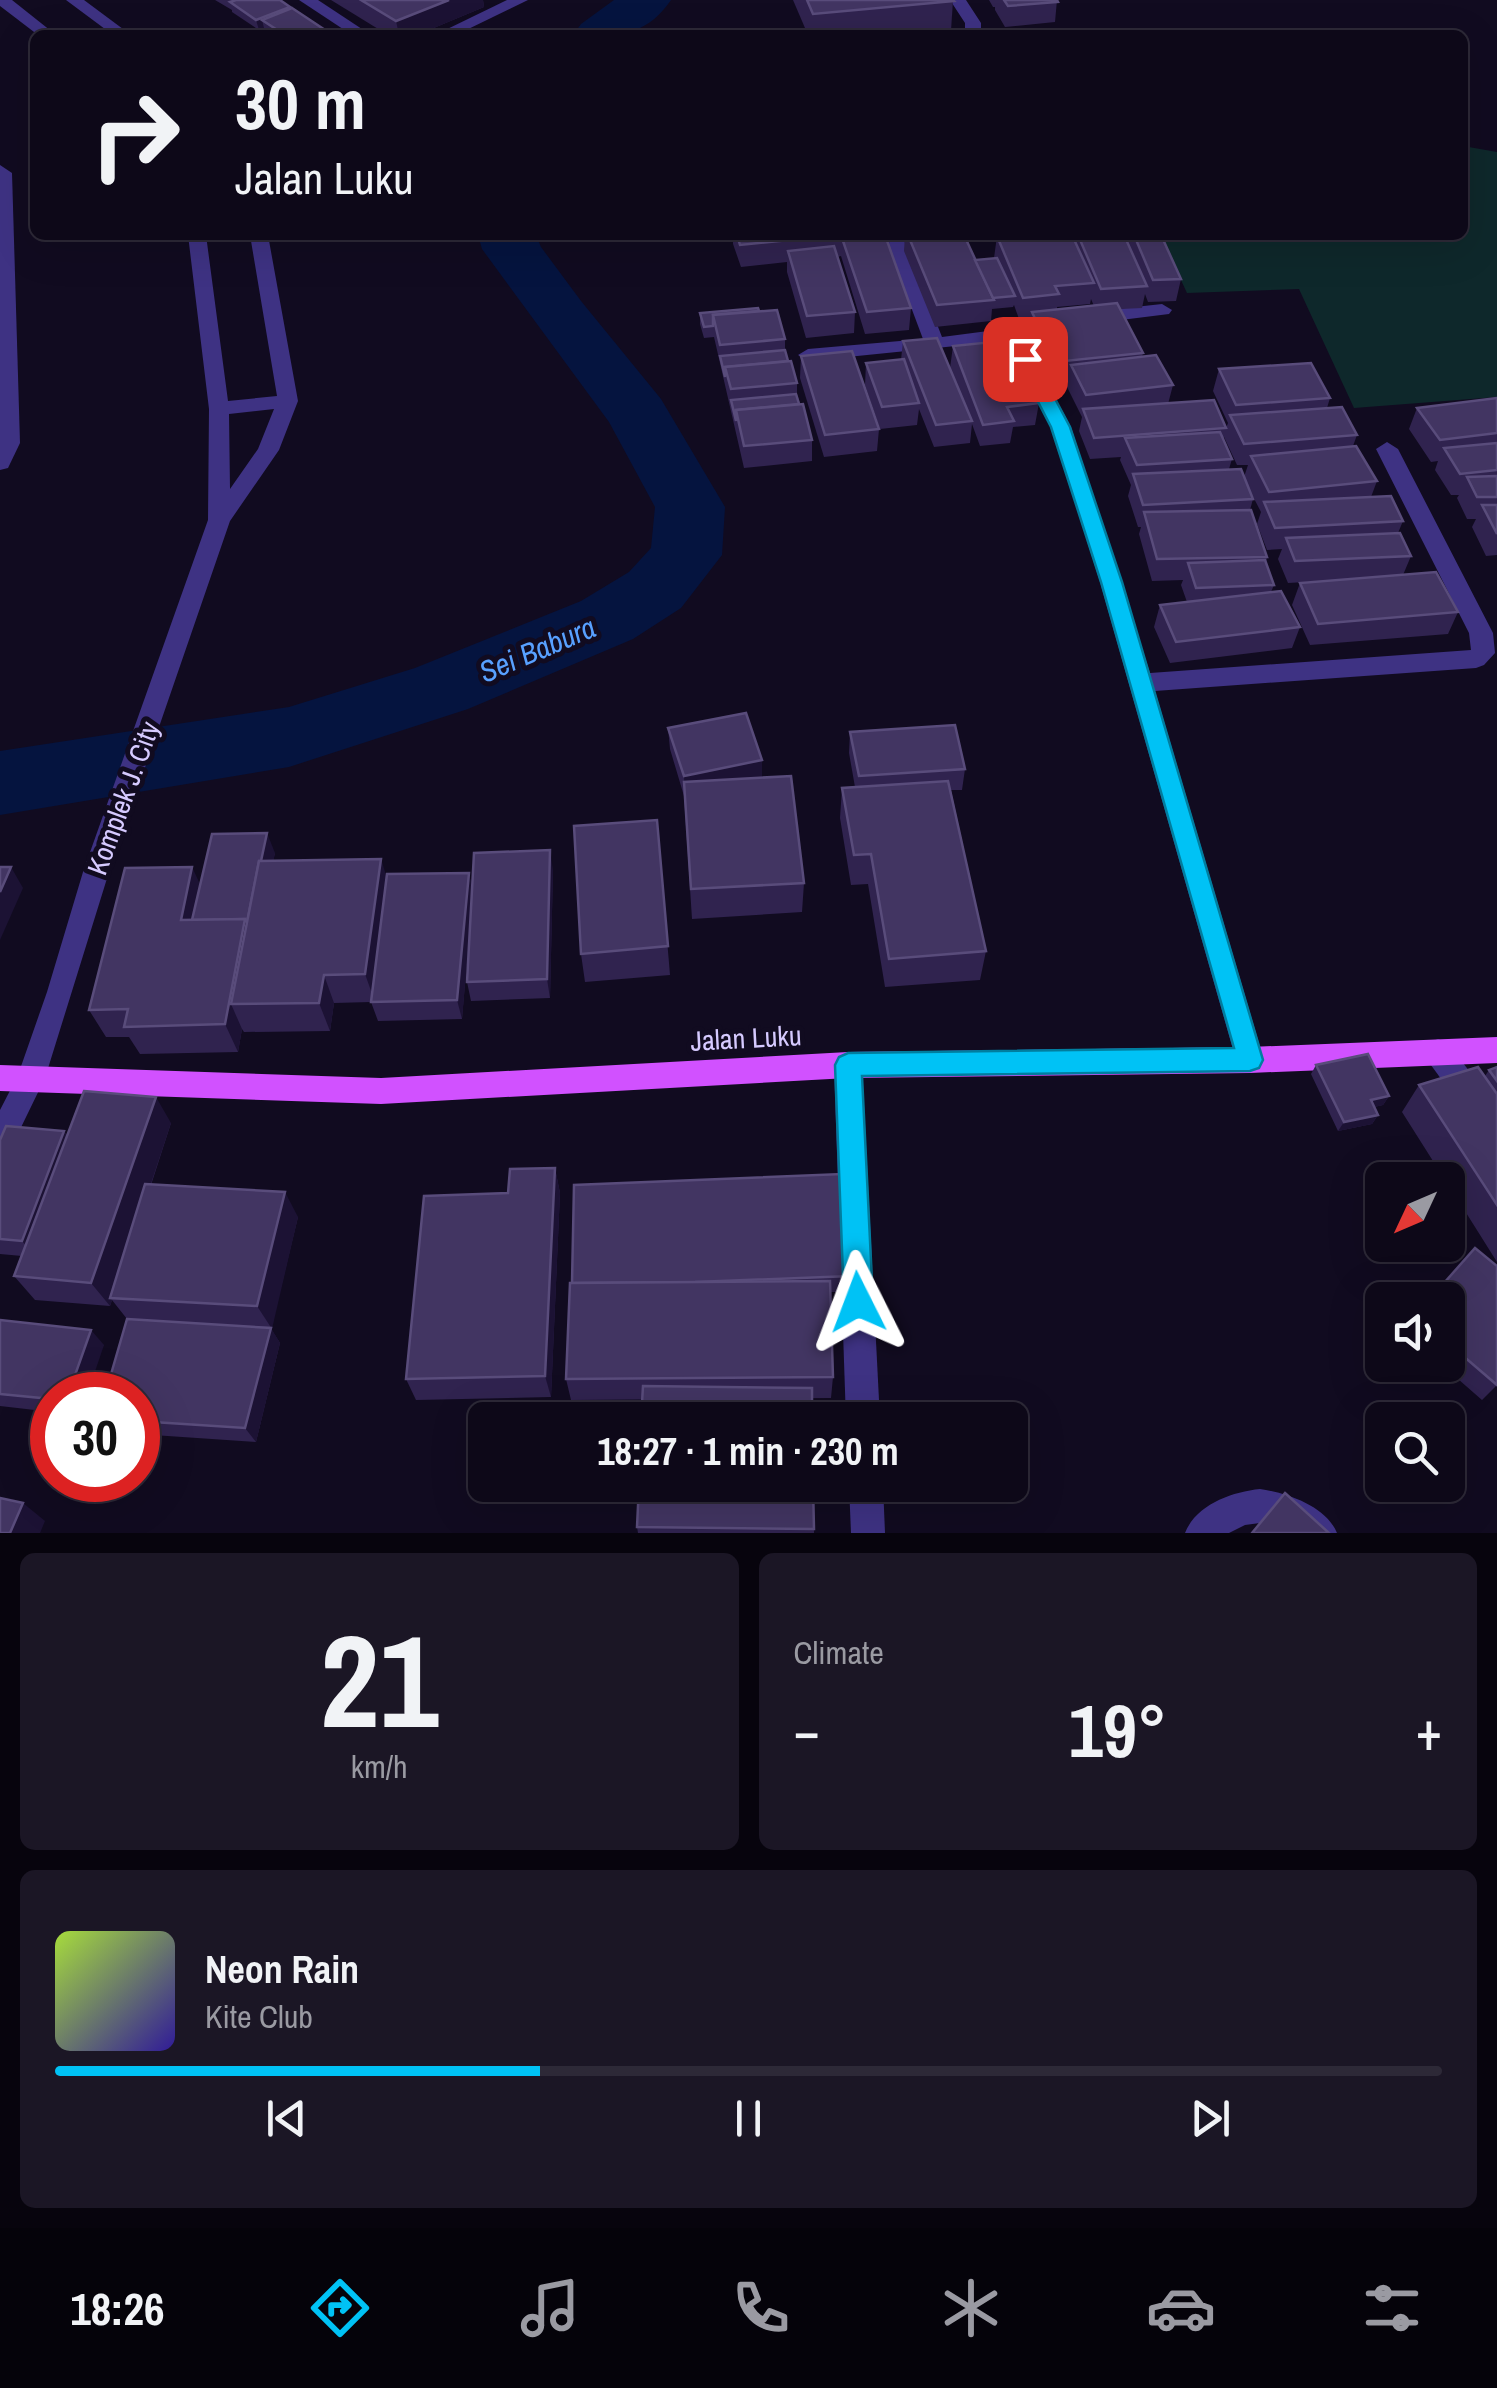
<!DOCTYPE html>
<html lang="en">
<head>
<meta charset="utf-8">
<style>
  :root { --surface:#0d0818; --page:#1b1625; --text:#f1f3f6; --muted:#9a9aa2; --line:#2d2937; --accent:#00c2f5 }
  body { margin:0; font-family:"Archivo Narrow",sans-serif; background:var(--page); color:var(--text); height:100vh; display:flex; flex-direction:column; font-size:38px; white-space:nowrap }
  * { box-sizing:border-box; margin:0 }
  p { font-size:32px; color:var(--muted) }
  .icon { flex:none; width:55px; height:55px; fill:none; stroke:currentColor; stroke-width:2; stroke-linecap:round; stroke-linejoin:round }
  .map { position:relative; height:1533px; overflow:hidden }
  .drawer { display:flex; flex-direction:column; gap:20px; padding:20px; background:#07040d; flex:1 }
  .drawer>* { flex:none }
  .hud { position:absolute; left:30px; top:30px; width:1438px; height:210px; border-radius:15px; box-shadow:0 10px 40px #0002,0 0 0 2px var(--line); background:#0d0818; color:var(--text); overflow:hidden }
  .needle { width:65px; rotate:226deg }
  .tools { position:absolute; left:1365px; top:1162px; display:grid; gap:20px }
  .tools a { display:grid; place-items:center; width:100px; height:100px; border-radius:15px; background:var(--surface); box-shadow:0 10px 40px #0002,0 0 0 2px var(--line); font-size:50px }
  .speed { position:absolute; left:30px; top:1372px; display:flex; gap:20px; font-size:50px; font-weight:700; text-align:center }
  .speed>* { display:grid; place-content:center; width:130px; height:130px; border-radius:50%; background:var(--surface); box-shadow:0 10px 40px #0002,0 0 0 2px var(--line); line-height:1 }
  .speed .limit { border:15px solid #d22; background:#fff; color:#111 }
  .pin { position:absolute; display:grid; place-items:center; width:85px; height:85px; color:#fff; margin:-42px; border-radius:20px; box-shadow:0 5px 15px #0006 }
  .me { position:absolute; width:110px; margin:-55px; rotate:357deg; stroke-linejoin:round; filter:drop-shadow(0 0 8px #0008) }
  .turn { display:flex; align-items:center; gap:35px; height:210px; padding:0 40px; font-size:45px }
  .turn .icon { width:130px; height:130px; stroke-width:2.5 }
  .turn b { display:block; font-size:70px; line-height:85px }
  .big { font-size:75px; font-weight:700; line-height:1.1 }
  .drawer .card { flex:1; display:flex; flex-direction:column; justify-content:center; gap:15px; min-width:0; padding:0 35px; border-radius:15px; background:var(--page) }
  .drawer .dial { align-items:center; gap:0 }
  .dial b { font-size:130px; line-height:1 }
  .song { display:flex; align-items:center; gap:30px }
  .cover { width:120px; height:120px; border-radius:15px; background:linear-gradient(135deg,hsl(80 70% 55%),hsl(250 70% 35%)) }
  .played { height:10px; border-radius:5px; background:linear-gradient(90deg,var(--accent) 35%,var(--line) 35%) }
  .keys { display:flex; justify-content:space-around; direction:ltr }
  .heat { display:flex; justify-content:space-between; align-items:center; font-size:55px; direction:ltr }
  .drawer .tiles { flex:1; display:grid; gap:20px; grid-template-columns:1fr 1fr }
  .card:last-child { grid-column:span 2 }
  .trip { position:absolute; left:468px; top:1402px; width:560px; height:100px; border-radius:15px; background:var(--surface); box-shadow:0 10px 40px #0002,0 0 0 2px var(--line); font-weight:700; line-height:100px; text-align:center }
  .tab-bar { display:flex; height:160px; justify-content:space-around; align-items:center; background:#05030a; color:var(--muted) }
  .tab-bar .icon { width:70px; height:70px }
  .tab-bar .selected { color:var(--accent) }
  .tab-bar b { font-size:45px; color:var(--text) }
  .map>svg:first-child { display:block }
</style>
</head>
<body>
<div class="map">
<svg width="1497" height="1533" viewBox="0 0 1497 1533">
  <rect width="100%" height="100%" fill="#110b20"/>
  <path fill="#0e282b" d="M1463,146L1497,152V397L1354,408L1299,289L1187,293L1160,235H1462Z"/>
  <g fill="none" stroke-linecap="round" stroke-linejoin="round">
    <g fill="#05143f" fill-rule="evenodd">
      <path d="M614,0H671C644,39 616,35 573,35L581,24Z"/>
      <path d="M478,235H536L541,247L581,301L661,399L725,507L722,555L681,608L633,639L468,709L289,767L0,815V751L289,707L415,668L581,601L629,572L651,548L655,507L609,422L482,249Z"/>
    </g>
    <g fill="#3e3283" fill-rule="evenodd">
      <path d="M0,0H12L56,35H38L0,6Z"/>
      <path d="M66,0H84L131,35H113Z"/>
      <path d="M299,0H318L371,35H352Z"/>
      <path d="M507,0H528L456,35H435Z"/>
      <path d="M950,0H966L981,23V35H965V23Z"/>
      <path d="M0,165L12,173L20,443L8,468L0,470Z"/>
      <path d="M188,235H206L228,401L277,396L250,235H268L298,401L279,450L230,521L109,872L45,1078L10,1150L0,1154V1110L18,1075L47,992L83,872L208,520L209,409ZM274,409L258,449L230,489L229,414Z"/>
      <path d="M884,235H902L942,337L1011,328L1021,334L1071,427L1150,673L1471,650L1469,633L1376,449L1387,442L1398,449L1493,633L1495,653L1484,665L1476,668L1155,691L1264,1060L1260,1069L1250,1073L1240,1069L1236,1060L1100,582L1051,427L1005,341L808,361L798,355L808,349L923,339Z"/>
      <path d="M1162,304L1172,310L1169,314L1089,324L1079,318L1089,312Z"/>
      <path d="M1438,1039L1448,1043L1497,1108V1146L1487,1142L1428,1061L1424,1052L1428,1043Z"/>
      <path d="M848,1052L858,1056L862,1065L880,1420H846L834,1065L838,1056Z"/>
      <path d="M849,1485H883L885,1533H851Z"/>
      <path d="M1260,1489C1287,1493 1326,1506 1337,1533H1290L1260,1523L1245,1525L1229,1533H1185C1196,1505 1231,1492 1260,1489Z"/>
    </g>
    <path fill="#d151ff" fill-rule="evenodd" d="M1497,1037V1063L1250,1073L848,1078L381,1104L0,1091V1065L381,1078L848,1052L1250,1047Z"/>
  </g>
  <g fill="#30234f" fill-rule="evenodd">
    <path d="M215,0H280L329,35H271L265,31L264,28L259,30L232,12V10Z"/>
    <path d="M331,0H483L484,7L417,35H388Z"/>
    <path d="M793,0H953L951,31L909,35H808Z"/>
    <path d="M989,0H1057L1055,22L1005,27L995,10V7H993Z"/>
    <path d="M733,235H890L889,245L911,308L909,330L865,334L841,256L837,257L855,312L854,333L806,338L787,272V262L741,267L733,244Z"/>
    <path d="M905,235H964L975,260L994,258L997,236L1161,235L1181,279L1176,301L1148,302L1145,294L1142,308L1121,309L1143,353L1142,357L1173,385L1168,404L1226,428L1228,423L1213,391L1219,369L1330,398L1327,408L1357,435L1353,446L1377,481L1371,497L1403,521L1398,533L1411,556L1403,575L1458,612L1448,634L1310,645L1292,605L1300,583L1340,580L1288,583L1278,559L1282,549L1267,550L1257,524L1261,512L1247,485L1253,499L1250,510L1267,557L1266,563L1274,585L1271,592L1300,627L1292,648L1170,663L1154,627L1160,605L1187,602L1181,585L1183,580L1152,581L1139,534L1141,527H1138L1128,496L1131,485L1120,460L1121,457L1090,459L1079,431L1082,417L1067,387L1068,382L1051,383L1029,333L1031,318L1019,319L1014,305L1013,307L992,309L991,321L935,327L904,251ZM1091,299L1094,306L1057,309V307L1090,304ZM1224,437L1237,465H1248L1244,477L1229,469L1232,459L1223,440Z"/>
    <path d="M759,311L785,339V350L788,361L797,383V394L812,440V461L744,468L714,337L704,338L700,324V313Z"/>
    <path d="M903,341L950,368L953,346L1039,403L1035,425L1013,427L1010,443L980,446L972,424L970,443L934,447L919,409L917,425L880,429L865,385L866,363L901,360Z"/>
    <path d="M801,356L879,429L877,451L824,457L800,378Z"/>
    <path d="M1497,398V555L1486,556L1472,527L1476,519H1467L1457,498L1459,495H1451L1435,470L1438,461L1431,462L1409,429L1417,408Z"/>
    <path d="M668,728L762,778L804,883L802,912L692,919L684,796L670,749Z"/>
    <path d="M850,732L965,769L962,790H951L986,951L980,980L885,987L868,884L851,885L840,818L842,788L855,787L849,753Z"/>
    <path d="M657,820L670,975L585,982L581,954Z"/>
    <path d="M275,853L273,861L387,878L469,873L472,889L553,870L550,998L471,1001L467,982L469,936L462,1019L378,1021L371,1002L334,1003L330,1031L244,1032L242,1029L238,1052L140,1054L129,1037H106L89,1010L200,885Z"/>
    <path d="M1316,1065L1389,1096L1383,1105L1374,1107L1378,1115L1372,1124L1338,1131L1311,1074Z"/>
    <path d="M1497,1067V1262L1448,1184V1180H1445L1402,1112L1419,1085L1485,1076L1489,1070Z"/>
    <path d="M171,1123L151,1185L298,1217L271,1329L280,1343L256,1442L138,1434V1395L127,1319L112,1300L110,1306L35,1300L14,1276L22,1256L0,1254V1140L64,1131L67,1136Z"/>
    <path d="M555,1168L560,1193L551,1397L416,1400L406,1379L508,1193Z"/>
    <path d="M851,1276L849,1292H830L833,1377L831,1398L571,1400L566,1379L570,1283Z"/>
    <path d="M1448,1300L1497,1385L1482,1400L1442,1365H1448Z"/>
    <path d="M0,1320L104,1345L52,1395V1412L0,1406Z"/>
    <path d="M813,1485L814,1533H638L637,1527Z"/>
  </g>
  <g fill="#1c1234">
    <path d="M449,0H483L484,7L417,35H399L396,21Z"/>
    <path d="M290,7L293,18L262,20L264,28L259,30L256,20Z"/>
    <path d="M762,760V780L685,797L684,776Z"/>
    <path d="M267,833L275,853L257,945L248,925Z"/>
    <path d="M550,850L553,870L550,998L547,979Z"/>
    <path d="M381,859L390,888L375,1002L365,974Z"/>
    <path d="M11,867L23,888L0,940V892Z"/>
    <path d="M192,867L206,897L197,939L181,920Z"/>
    <path d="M469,873L473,893L462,1019L457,1000Z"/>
    <path d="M245,919L257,948L231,1004L242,1029L238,1052L225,1024Z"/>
    <path d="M324,975L334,1003L330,1031L319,1003Z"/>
    <path d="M1389,1096L1383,1105L1365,1109L1371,1100Z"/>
    <path d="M156,1097L171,1123L113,1298H110L112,1300L110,1306L91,1283Z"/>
    <path d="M1378,1115L1372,1124L1338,1131L1344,1122Z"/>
    <path d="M64,1131L77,1149L36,1257L22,1241Z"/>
    <path d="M555,1168L560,1193L551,1397L545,1376Z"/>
    <path d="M285,1192L298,1217L272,1329L257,1306Z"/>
    <path d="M271,1328L280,1343L256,1442L245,1428Z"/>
    <path d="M91,1330L104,1345L87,1395H68Z"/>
    <path d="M23,1503L45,1521L40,1533H10Z"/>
  </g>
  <g fill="#423562" stroke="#594c7b" stroke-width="2.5">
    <path d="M236,0H280L290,7L256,20L230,2Z"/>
    <path d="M361,0H449L396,21Z"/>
    <path d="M807,0H953L954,1L813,14Z"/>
    <path d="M1004,0H1057L1058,2L1008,6Z"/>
    <path d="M292,8L328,32L320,35H285L262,20Z"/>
    <path d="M737,235H840L740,245Z"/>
    <path d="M871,235H885L911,308L867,312L842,238Z"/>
    <path d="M908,235H964L994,300L937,305Z"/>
    <path d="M1072,235L1094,283L1055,286L1059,294L1023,298L997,236Z"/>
    <path d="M1078,235H1124L1147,286L1101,289Z"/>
    <path d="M1134,235H1161L1181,279L1153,280Z"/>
    <path d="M834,246L855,312L807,316L788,251Z"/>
    <path d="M997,258L1015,296L993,298L975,260Z"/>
    <path d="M1117,303L1143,353L1055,362L1032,312Z"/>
    <path d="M758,308L759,311L713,315V326L704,327L700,313Z"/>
    <path d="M777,310L785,339L720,345L713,315Z"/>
    <path d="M937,338L972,421L936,425L903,341Z"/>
    <path d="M1012,340L1039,403L1007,407L1014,421L983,425L953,346Z"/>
    <path d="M785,350L788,361L725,367V377L720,356Z"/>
    <path d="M852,351L879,429L825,435L801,356Z"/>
    <path d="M1156,355L1173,385L1086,395L1071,365Z"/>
    <path d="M904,359L919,403L882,407L866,363Z"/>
    <path d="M791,361L797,383L731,389L725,367Z"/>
    <path d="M1311,363L1330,398L1236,405L1219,369Z"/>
    <path d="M796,394L799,404L736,410V421L731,400Z"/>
    <path d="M1497,398V433L1440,440L1417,408Z"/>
    <path d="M1214,400L1226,428L1094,438L1083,409Z"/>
    <path d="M803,404L812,440L744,446L736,410Z"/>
    <path d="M1342,407L1357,435L1244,444L1230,415Z"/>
    <path d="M1220,432L1232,459L1137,465L1125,438Z"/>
    <path d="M1497,443V470L1460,474L1444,448Z"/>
    <path d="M1356,446L1377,481L1269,492L1251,456Z"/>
    <path d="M1241,469L1253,499L1143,505L1133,474Z"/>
    <path d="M1497,476V497H1477L1467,477Z"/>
    <path d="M1391,496L1403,521L1275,528L1264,502Z"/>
    <path d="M1482,505H1497V534Z"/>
    <path d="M1251,510L1267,557L1157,559L1144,512Z"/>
    <path d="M1400,533L1411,556L1295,561L1286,538Z"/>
    <path d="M1265,560L1274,585L1196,588L1188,563Z"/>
    <path d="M1436,572L1458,612L1318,624L1300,583Z"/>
    <path d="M1281,591L1300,627L1176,642L1160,605Z"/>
    <path d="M746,713L762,760L684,776L668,728Z"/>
    <path d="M955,725L965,769L859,776L850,732Z"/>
    <path d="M791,776L804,883L691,889L684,782Z"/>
    <path d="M948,781L986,951L889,959L871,854L854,855L842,788Z"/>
    <path d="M657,820L668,946L581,954L574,826Z"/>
    <path d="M267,833L261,861H259L247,923L245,919L192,920L212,834Z"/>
    <path d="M550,850L547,979L467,982L474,853Z"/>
    <path d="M381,859L365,974L324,975L319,1003L231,1004L259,861Z"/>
    <path d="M0,867H11L0,892Z"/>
    <path d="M192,867L181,920L245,919L225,1024L124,1027L128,1009L89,1010L125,868Z"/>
    <path d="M469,873L457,1000L371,1002L387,874Z"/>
    <path d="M1368,1054L1389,1096L1371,1100L1378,1115L1344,1122L1316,1065Z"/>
    <path d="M1478,1067L1497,1094V1205L1419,1085Z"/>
    <path d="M1497,1067V1081L1489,1070Z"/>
    <path d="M84,1091L156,1097L91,1283L14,1276Z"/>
    <path d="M6,1126L64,1131L22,1241L0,1239V1140Z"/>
    <path d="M555,1168L545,1376L406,1379L424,1196L508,1193L510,1169Z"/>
    <path d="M842,1174L851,1276L695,1282L572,1283L574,1185Z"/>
    <path d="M145,1184L285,1192L257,1306L110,1298Z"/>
    <path d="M1475,1248L1497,1266V1385L1448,1343V1300H1429Z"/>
    <path d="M830,1281L833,1377L566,1379L570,1283Z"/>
    <path d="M127,1319L271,1328L245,1428L138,1421V1395H105Z"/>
    <path d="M0,1320L91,1330L68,1395H52V1399L0,1394Z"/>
    <path d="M643,1386L812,1388V1420H641Z"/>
    <path d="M639,1485H813L814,1529L637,1527Z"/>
    <path d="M1285,1493L1329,1533H1252Z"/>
    <path d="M0,1498L23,1503L10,1533H0Z"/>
  </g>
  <path fill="#00c2f5" stroke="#007e9f" stroke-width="2.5" d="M1025,353L1034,359L1070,427L1122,582L1263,1060L1259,1068L1250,1071L862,1076L873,1302L868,1311L858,1316L848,1311L844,1302L835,1065L839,1057L848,1053L1234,1048L1101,582L1051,427L1016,359Z"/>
  <g text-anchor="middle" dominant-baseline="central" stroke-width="10" stroke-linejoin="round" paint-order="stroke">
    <g font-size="28" fill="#d6caff" stroke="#110b20">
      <text transform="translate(123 798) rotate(-70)">Komplek J. City</text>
      <text transform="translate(746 1038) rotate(-3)">Jalan Luku</text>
    </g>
    <g font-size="30" font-style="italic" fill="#58a0ff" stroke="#110b20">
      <text transform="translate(537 649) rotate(-23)">Sei Babura</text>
    </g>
  </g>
</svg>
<div class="tools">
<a><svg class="needle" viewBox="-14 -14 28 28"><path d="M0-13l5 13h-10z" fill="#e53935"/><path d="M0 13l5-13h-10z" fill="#9a9aa2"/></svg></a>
<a><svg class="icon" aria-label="sound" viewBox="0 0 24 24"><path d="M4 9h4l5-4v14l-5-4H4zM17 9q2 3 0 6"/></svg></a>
<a><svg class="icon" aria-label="search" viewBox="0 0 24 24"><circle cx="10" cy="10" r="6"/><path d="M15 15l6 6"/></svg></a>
</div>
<div class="speed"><div class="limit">30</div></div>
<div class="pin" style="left:1025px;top:359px;background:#d93025"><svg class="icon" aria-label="arrive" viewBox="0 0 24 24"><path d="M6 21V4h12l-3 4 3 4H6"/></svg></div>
<svg class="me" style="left:858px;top:1302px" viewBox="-20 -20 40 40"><path d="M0-17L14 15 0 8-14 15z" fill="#00c2f5" stroke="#fff" stroke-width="4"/></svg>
<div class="trip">18:27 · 1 min · 230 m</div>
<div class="hud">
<div class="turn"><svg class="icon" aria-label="right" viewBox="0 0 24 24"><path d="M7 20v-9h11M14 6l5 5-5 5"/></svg><div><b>30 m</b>Jalan Luku</div></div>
</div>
</div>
<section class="drawer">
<div class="tiles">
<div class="card dial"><b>21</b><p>km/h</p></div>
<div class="card"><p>Climate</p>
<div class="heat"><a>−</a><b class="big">19°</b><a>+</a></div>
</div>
<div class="card">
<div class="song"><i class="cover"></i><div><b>Neon Rain</b><p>Kite Club</p></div></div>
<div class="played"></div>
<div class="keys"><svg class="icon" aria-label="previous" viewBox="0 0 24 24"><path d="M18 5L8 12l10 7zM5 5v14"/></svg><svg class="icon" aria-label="pause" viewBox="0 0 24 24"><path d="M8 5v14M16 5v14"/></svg><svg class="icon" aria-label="next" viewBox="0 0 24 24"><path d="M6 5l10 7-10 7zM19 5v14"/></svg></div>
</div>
</div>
</section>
<nav class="tab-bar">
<b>18:26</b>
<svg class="icon selected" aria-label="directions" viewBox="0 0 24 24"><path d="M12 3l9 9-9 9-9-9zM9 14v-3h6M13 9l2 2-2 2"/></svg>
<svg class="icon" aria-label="music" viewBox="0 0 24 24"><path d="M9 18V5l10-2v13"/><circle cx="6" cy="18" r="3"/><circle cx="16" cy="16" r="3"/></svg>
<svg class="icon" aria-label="phone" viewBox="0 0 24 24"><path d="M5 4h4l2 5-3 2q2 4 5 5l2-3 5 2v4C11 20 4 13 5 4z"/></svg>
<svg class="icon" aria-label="climate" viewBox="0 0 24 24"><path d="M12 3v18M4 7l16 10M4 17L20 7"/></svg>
<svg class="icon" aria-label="car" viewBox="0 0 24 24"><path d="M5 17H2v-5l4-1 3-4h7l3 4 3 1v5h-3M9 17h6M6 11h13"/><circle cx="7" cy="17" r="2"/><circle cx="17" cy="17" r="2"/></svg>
<svg class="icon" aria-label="filters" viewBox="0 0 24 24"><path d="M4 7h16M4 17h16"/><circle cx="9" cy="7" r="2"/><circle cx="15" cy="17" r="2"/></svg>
</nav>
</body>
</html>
